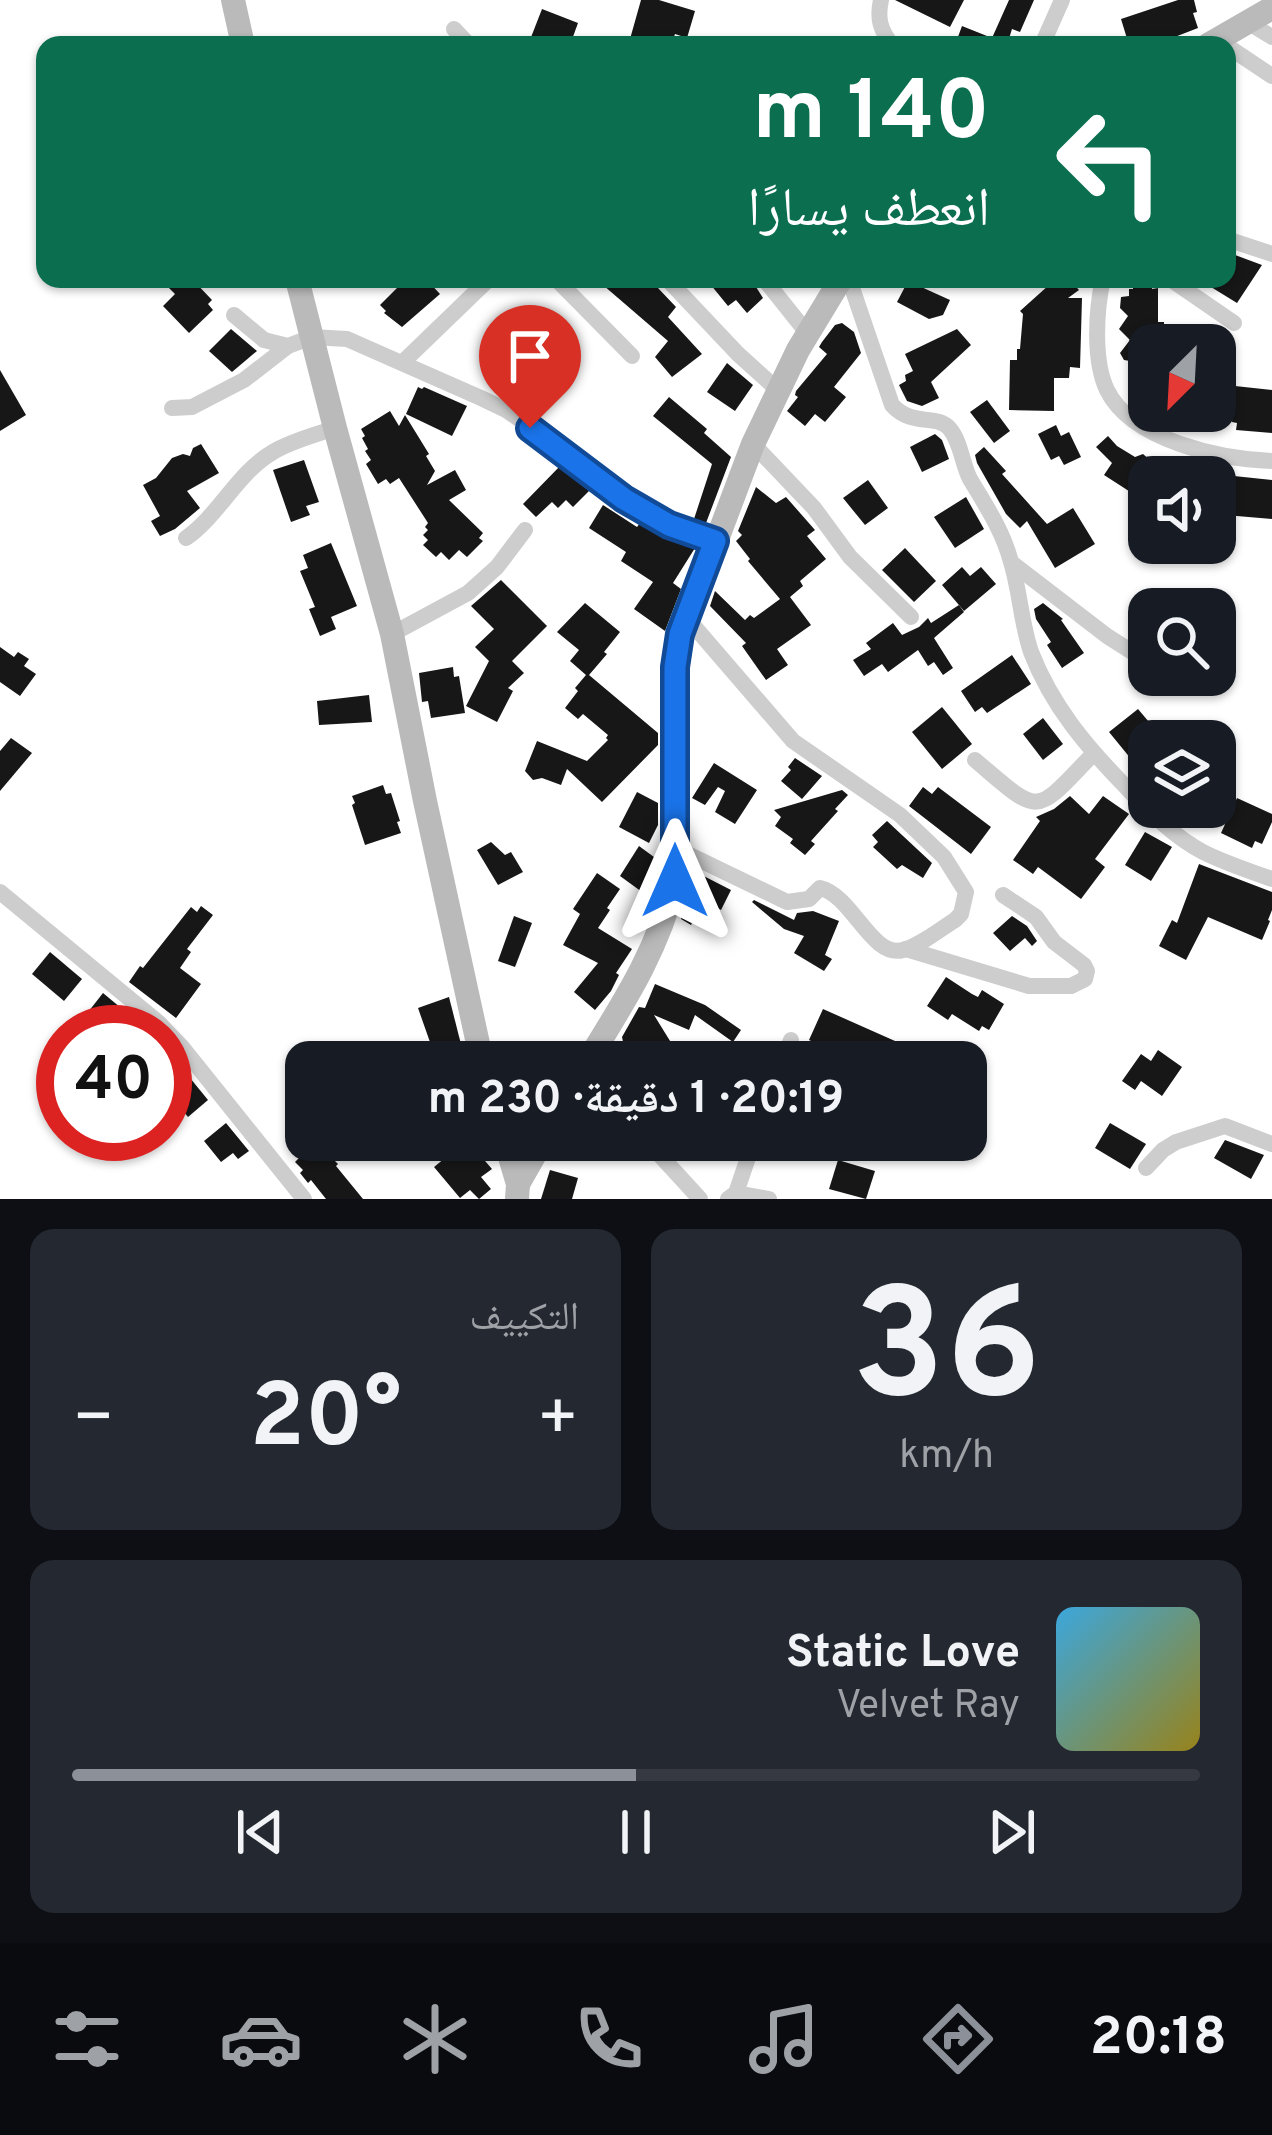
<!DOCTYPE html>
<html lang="ar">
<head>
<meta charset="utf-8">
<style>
  :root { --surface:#171b24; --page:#242831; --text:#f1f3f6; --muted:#9ea1a6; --line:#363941; --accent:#8c9099 }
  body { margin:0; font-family:Overpass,"Noto Naskh Arabic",sans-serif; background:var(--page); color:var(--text); direction:rtl; height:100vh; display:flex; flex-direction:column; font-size:45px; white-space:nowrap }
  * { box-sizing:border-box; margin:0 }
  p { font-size:39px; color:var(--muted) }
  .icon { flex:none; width:66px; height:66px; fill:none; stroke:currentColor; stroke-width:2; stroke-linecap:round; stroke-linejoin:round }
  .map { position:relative; height:1199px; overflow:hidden; direction:ltr }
  .sheet { display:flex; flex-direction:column; gap:30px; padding:30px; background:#0d0f14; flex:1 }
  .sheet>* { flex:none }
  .hud { position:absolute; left:36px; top:36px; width:1200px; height:252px; border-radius:24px; box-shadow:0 3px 9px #0004; direction:rtl; background:#0b6e4f; color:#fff; overflow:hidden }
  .needle { width:78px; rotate:204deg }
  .buttons { position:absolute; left:1128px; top:324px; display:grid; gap:24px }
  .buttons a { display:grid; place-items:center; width:108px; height:108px; border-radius:24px; background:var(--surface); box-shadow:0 3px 9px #0004; font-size:60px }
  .speed { position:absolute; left:36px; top:1005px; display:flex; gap:24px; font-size:60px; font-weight:700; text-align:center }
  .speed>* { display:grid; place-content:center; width:156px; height:156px; border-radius:50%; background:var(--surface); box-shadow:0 3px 9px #0004; line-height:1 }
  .speed .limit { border:18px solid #d22; background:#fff; color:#111 }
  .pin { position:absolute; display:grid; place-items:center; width:102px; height:102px; color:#fff; margin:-123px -51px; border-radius:50% 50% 50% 0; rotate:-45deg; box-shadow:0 0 12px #0007 }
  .pin .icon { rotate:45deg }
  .me { position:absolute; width:132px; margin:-66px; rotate:0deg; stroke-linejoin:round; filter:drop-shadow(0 0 9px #0008) }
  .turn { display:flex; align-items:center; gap:42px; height:252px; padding:0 48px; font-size:54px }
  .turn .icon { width:156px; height:156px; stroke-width:2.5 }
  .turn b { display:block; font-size:84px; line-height:102px }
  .big { font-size:90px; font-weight:700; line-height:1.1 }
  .sheet .card { flex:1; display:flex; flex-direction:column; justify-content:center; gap:18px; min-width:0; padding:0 42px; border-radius:24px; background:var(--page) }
  .sheet .dial { align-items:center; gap:0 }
  .dial b { font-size:156px; line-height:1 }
  .song { display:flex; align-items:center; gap:36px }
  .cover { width:144px; height:144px; border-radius:18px; background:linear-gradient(135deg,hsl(200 70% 55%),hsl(50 70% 35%)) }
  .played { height:12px; border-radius:6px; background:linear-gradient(90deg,var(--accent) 50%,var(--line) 50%) }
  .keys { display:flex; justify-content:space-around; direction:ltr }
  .heat { display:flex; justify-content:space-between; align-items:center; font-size:66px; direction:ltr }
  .sheet .tiles { flex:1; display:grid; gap:30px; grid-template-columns:1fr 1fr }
  .card:last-child { grid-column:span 2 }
  .trip { position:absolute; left:285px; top:1041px; width:702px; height:120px; border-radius:24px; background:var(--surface); box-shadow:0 3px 9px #0004; font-weight:700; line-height:120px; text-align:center; direction:rtl }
  .tabs { display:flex; height:192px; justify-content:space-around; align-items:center; background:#090b0e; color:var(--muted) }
  .tabs .icon { width:84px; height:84px }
  .tabs .on { color:var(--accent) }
  .tabs b { font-size:54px; color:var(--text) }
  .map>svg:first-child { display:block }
</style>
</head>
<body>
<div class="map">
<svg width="1272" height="1199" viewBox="0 0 1272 1199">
  <rect width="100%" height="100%" fill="#fff"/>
  <g fill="#171717">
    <path d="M641,0H659L695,11L687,38L675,34L671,45L630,39Z"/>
    <path d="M895,0H964L950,27Z"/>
    <path d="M1009,0H1034L1020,32L1012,29L1007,45H955L962,26L992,38Z"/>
    <path d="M1178,0H1194L1197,12L1193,13L1198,28L1154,45H1129L1121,19Z"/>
    <path d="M542,9L578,23L570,45H528Z"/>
    <path d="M1227,252L1262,265L1237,303L1198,279H1227Z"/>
    <path d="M175,279H192L212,300L208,304L213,310L189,333L163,306L175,294L167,286Z"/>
    <path d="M406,279H426L440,294L402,327L384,313L386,311L380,305Z"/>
    <path d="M596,279H655L658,288L676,307L668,317L702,354L672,377L655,357L668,341Z"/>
    <path d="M706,279H751L763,298L747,313L736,300L728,306Z"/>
    <path d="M1063,279H1069L1079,290L1068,298H1082L1080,368L1070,367L1069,378H1054V411L1009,410L1010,360H1017V349H1020L1023,314L1020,311L1049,285L1053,287Z"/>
    <path d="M908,281L950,300L943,315L929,319L897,302Z"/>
    <path d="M1152,285V289L1158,288V322H1164V340H1159V345H1149V376H1130V361L1124,360L1120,353L1130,340L1119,329L1128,316L1120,308L1121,297L1129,296V289H1133V286Z"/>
    <path d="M842,323L854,332L861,353L834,387L846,397L825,422L815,414L805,426L787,411L798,397L795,395L796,391L827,354L819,347L822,342L835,325Z"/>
    <path d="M231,329L257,351L232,372L209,351Z"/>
    <path d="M957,329L971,345L931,382L939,398L922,406L907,401L899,385L906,381L905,375L913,371L905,354Z"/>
    <path d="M504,340L526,355L522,360L541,376L529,390L521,383L515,390L504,381L502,385L481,367Z"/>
    <path d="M727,363L753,385L735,411L707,392Z"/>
    <path d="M0,370L26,415L0,431Z"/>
    <path d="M1235,386L1272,390V433L1236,430L1237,423L1232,422Z"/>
    <path d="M418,387L422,389L424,387L467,406L452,436L406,414Z"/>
    <path d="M669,397L707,429L704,433L731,457L706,523L694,519L712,464L653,416Z"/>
    <path d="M987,400L1010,431L994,443L970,412Z"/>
    <path d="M390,411L399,426L405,415L429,454L426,456L435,471L427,485L455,470L466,490L449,500L483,533L479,538L483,541L467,557L459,550L449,560L441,552L436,557L423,545L428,540L423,535L428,530L425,527L428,523L399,478L390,484L386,479L378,484L366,464L371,460L365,451L368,449L362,438L365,436L361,429Z"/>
    <path d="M1056,425L1061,436L1069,432L1081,457L1064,465L1059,456L1051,460L1038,434Z"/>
    <path d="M935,434L942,440L949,459L922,472L910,447Z"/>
    <path d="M1108,436L1117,446L1135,457L1143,454L1151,461L1154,477H1149V504L1104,475L1112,463L1096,447Z"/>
    <path d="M201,444L219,473L187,491L200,508L175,529L160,536L151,521L160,516L143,485L156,478L172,458L183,454L190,456L193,448Z"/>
    <path d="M984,447L1006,471L1002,474L1047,524L1073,508L1095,544L1055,568L1027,521L1020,528L1006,514L977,463L975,455Z"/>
    <path d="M304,460L319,502L306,506L310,515L291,522L273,470Z"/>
    <path d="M561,465L591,489L573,507L566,500L558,508L552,502L536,517L523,504Z"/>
    <path d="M1234,476L1272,480V519L1225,515L1215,524V481L1232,498Z"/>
    <path d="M868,480L888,508L865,525L843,498Z"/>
    <path d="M756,487L776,503L786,497L815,530L807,536L826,559L800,581L803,586L790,597L811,625L777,649L788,665L766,680L742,646L746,643L710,606L715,591L745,620L750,615L754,618L780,599L748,561L750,559L736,541L742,535L738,531Z"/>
    <path d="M966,497L984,529L955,548L934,517Z"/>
    <path d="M603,505L637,527L640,523L664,537L695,548L673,583L681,589L665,631L634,609L653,582L621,561L626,552L589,528Z"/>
    <path d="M331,543L357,606L331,617L336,629L320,636L309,609L315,607L300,571L308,568L303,555Z"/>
    <path d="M905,548L936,581L914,602L882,570Z"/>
    <path d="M962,567L970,576L981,567L996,584L964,611L942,585Z"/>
    <path d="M501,580L547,626L512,661L524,673L508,688L513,691L497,722L466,706L489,661L475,647L494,629L471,606Z"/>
    <path d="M585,603L620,632L604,652L607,654L589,675L658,733V745L602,802L567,769L561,785L542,778L533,780L525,771L537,741L587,761L608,740L606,738L608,735L583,714L578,719L565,708L578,691L575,688L586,675L570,661L579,650L557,632Z"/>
    <path d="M1043,603L1063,619L1061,620L1084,653L1062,668L1047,645L1051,642L1036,619L1034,609Z"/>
    <path d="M959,605L964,612L934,638L953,668L943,675L934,662L928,666L918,650L888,672L882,664L864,676L853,660L871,649L866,643L893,623L902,635L919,627L928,618L931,623Z"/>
    <path d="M0,647L14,657L18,652L29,659L24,666L36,674L20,696L0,682Z"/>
    <path d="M1012,655L1031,684L987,713L982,707L975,712L961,691Z"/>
    <path d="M453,667L454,677L459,676L465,713L431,718L428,701L422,702L419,673Z"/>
    <path d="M369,695L372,722L319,725L317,701Z"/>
    <path d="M942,707L972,744L942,769L912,732Z"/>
    <path d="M1138,709L1165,741H1149V754L1136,765L1109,732Z"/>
    <path d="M1043,718L1063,744L1043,760L1023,734Z"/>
    <path d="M11,738L32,753L0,791V751Z"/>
    <path d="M795,758L822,776L802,799L781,781L791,770L788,767Z"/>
    <path d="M714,763L757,790L735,824L715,812L725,791L718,787L705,805L692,798Z"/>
    <path d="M383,785L386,794L391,793L400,821L397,822L401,833L365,845L352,805L355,803L352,796Z"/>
    <path d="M923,787L932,794L938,787L991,827L971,854L909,806Z"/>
    <path d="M842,790L848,795L835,809L838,811L811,841L815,844L805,855L790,843L793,839L775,826L781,817L774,810Z"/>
    <path d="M637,792L658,803V825L649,843L619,827Z"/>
    <path d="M1070,796L1089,814L1103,796L1129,814L1095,859L1105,867L1081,899L1038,867L1033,874L1013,860L1040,821L1036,817L1054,809Z"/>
    <path d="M1237,798L1272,814V822L1262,844L1255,841L1252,848L1221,833Z"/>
    <path d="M887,821L932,863L923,878L902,865L897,869L873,847L878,842L872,835Z"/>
    <path d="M1145,832L1172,847L1151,881L1125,865Z"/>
    <path d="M491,842L505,855L511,852L523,872L498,885L477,850Z"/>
    <path d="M639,846L658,860V870L642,892L620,876Z"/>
    <path d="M1199,864L1272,892V910L1268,920L1270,921L1262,940L1208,917L1186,960L1159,946L1172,920L1177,923Z"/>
    <path d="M692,870L731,890L721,910L716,907L713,913L700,907L691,925L681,919L691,888Z"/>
    <path d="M597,873L620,889L607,908L610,910L598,928L632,949L616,973L619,975L611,991L595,1010L574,992L598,963L563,945L580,914L573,909Z"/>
    <path d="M754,900L794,920L797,913L813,911L839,921L825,955L832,959L824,971L794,953L804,936L784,929L752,902Z"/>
    <path d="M201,906L213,915L187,949L191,952L180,968L201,984L176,1018L129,982L140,966L143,968L191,907L197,912Z"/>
    <path d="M514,916L532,923L515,967L498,961Z"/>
    <path d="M1012,916L1027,926L1037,941L1032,946L1025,938L1010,951L993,933Z"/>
    <path d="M50,952L82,979L64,1001L32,974Z"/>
    <path d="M946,977L972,994L978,997L982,990L1004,1004L989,1030L982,1026L979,1031L952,1014L948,1020L927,1006Z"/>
    <path d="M655,984L705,1005L741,1030L733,1042L695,1015L689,1030L654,1015L675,1049L666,1062H636L625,1051L622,1037L639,1007L645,1008Z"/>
    <path d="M103,993L127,1013L112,1032H105L85,1016Z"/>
    <path d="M449,997L465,1060L437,1062L418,1008Z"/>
    <path d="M823,1009L895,1041L885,1062H804L813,1042L809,1040Z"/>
    <path d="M1158,1050L1182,1067L1162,1096L1141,1081L1135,1090L1122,1081L1141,1054L1151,1061Z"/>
    <path d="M177,1062L208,1100L188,1117L165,1089V1072Z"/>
    <path d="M226,1123L249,1151L238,1159L233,1153L221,1162L204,1141Z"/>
    <path d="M1110,1123L1146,1144L1130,1169L1095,1148Z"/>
    <path d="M467,1140L492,1169L481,1177L491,1189L479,1199L470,1190L460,1198L434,1167Z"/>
    <path d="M1225,1140L1264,1155L1251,1179L1214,1158Z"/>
    <path d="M312,1145L317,1149L320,1146L338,1164L336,1166L363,1199H326L311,1180L308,1183L300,1173L303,1170L295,1162Z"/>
    <path d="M838,1160L875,1171L866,1199L829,1189Z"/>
    <path d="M550,1170L578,1178L572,1199H541Z"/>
  </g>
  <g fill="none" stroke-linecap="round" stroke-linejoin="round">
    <g stroke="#cdcdcd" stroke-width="16">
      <path d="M881,0C877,18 880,30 892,45"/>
      <path d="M1249,23L1272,37"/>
      <path d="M454,29L469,45"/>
      <path d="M1042,45L1062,0"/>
      <path d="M1227,46L1272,76"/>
      <path d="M1227,239L1272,254"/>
      <path d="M556,279L632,356"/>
      <path d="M667,279L738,354L779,391"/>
      <path d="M764,279L808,334"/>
      <path d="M849,279L892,405C912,427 937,414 949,428C961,441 962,464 970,479C986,506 1003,531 1011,562C1020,591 1021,623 1031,652C1052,706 1086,746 1126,787C1148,811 1174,837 1203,852C1225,863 1249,871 1272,879"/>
      <path d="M1103,279C1096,310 1093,361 1107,390C1132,441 1221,459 1272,461"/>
      <path d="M1170,279L1234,323"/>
      <path d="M234,315L264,340L288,346L312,337L347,339L481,398L506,410L555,444L624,499L669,525L715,541"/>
      <path d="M403,362L489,279"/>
      <path d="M172,408L192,407L244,380L288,346"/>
      <path d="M753,444L814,508L850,557L911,617"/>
      <path d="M186,538C220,514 237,473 273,452C291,441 315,435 335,428"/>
      <path d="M1012,563L1107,636L1140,657"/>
      <path d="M392,634L468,593L497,567L525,530"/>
      <path d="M975,760C1041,816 1033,817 1093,754"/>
      <path d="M675,848L787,902L809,899L820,888C852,895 872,959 903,950C921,945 939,930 955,920L961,914L966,892L944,857L900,815L793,741L686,617"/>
      <path d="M0,892L159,1023L182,1047L304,1199"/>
      <path d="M906,949L1029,986H1071L1085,979L1087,971L1084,965L1054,942L1036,917L1003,895"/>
      <path d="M783,1062L791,1040"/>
      <path d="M646,1140L700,1199"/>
      <path d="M1146,1168L1163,1150L1176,1142L1225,1126L1272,1144"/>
      <path d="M736,1193L769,1199"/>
      <path d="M728,1199L736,1193L754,1140"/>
    </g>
    <g stroke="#bababa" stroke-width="24">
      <path d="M233,0L243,45"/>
      <path d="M1208,45L1272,8"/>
      <path d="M297,279L335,428L392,634L425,801L482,1062"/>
      <path d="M587,1062C624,1002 658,950 675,881V667L681,635L753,444L798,350L841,279"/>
      <path d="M505,1140L518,1184L517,1199"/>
      <path d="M518,1184L543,1140"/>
    </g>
  </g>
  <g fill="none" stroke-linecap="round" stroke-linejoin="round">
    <defs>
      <path id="route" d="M530,428L624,499L669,525L715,541L680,634L675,667V881"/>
    </defs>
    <use href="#route" stroke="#114b97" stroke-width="30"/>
    <use href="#route" stroke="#1a73e8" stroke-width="21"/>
  </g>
</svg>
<div class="buttons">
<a><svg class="needle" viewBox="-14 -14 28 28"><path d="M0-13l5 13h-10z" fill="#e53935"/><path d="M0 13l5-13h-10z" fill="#9ea1a6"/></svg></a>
<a><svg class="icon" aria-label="sound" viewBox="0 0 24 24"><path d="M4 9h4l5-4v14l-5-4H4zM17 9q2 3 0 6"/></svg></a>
<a><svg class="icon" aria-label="search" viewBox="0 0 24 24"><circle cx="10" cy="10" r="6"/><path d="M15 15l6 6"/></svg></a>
<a><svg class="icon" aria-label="layers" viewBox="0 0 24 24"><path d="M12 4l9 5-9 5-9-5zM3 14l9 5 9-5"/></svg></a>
</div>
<div class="speed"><div class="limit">40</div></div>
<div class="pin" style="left:530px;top:428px;background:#d93025"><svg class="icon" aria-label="arrive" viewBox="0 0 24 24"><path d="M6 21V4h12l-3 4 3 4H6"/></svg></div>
<svg class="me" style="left:675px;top:881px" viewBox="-20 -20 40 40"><path d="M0-17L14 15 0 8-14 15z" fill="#1a73e8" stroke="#fff" stroke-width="4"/></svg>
<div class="trip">20:19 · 1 دقيقة · 230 m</div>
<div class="hud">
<div class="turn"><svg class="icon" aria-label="left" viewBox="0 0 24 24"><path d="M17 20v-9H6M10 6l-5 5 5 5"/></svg><div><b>140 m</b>انعطف يسارًا</div></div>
</div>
</div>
<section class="sheet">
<div class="tiles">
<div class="card dial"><b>36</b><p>km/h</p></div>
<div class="card"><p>التكييف</p>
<div class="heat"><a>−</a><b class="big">20°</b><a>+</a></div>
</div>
<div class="card">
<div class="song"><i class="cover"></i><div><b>Static Love</b><p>Velvet Ray</p></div></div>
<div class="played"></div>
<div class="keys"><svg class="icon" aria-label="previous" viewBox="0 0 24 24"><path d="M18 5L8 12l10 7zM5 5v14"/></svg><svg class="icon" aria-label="pause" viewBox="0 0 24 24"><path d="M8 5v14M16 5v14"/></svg><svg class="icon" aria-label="next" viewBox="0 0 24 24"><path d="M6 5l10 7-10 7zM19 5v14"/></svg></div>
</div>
</div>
</section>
<nav class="tabs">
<b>20:18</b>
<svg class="icon on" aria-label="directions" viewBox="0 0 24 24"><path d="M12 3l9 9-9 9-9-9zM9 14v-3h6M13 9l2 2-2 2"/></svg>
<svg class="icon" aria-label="music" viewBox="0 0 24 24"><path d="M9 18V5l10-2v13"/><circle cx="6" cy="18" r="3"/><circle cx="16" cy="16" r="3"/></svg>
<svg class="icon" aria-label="phone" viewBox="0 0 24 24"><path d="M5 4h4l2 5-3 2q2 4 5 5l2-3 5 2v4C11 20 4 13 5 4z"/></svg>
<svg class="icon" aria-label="climate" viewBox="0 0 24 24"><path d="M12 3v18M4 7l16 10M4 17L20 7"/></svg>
<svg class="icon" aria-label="car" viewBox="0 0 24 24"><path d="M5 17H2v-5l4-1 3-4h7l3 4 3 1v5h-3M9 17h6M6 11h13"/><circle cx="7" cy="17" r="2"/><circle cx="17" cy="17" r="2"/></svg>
<svg class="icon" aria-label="filters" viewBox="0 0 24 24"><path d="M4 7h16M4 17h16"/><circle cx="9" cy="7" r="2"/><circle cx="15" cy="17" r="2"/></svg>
</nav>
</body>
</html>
